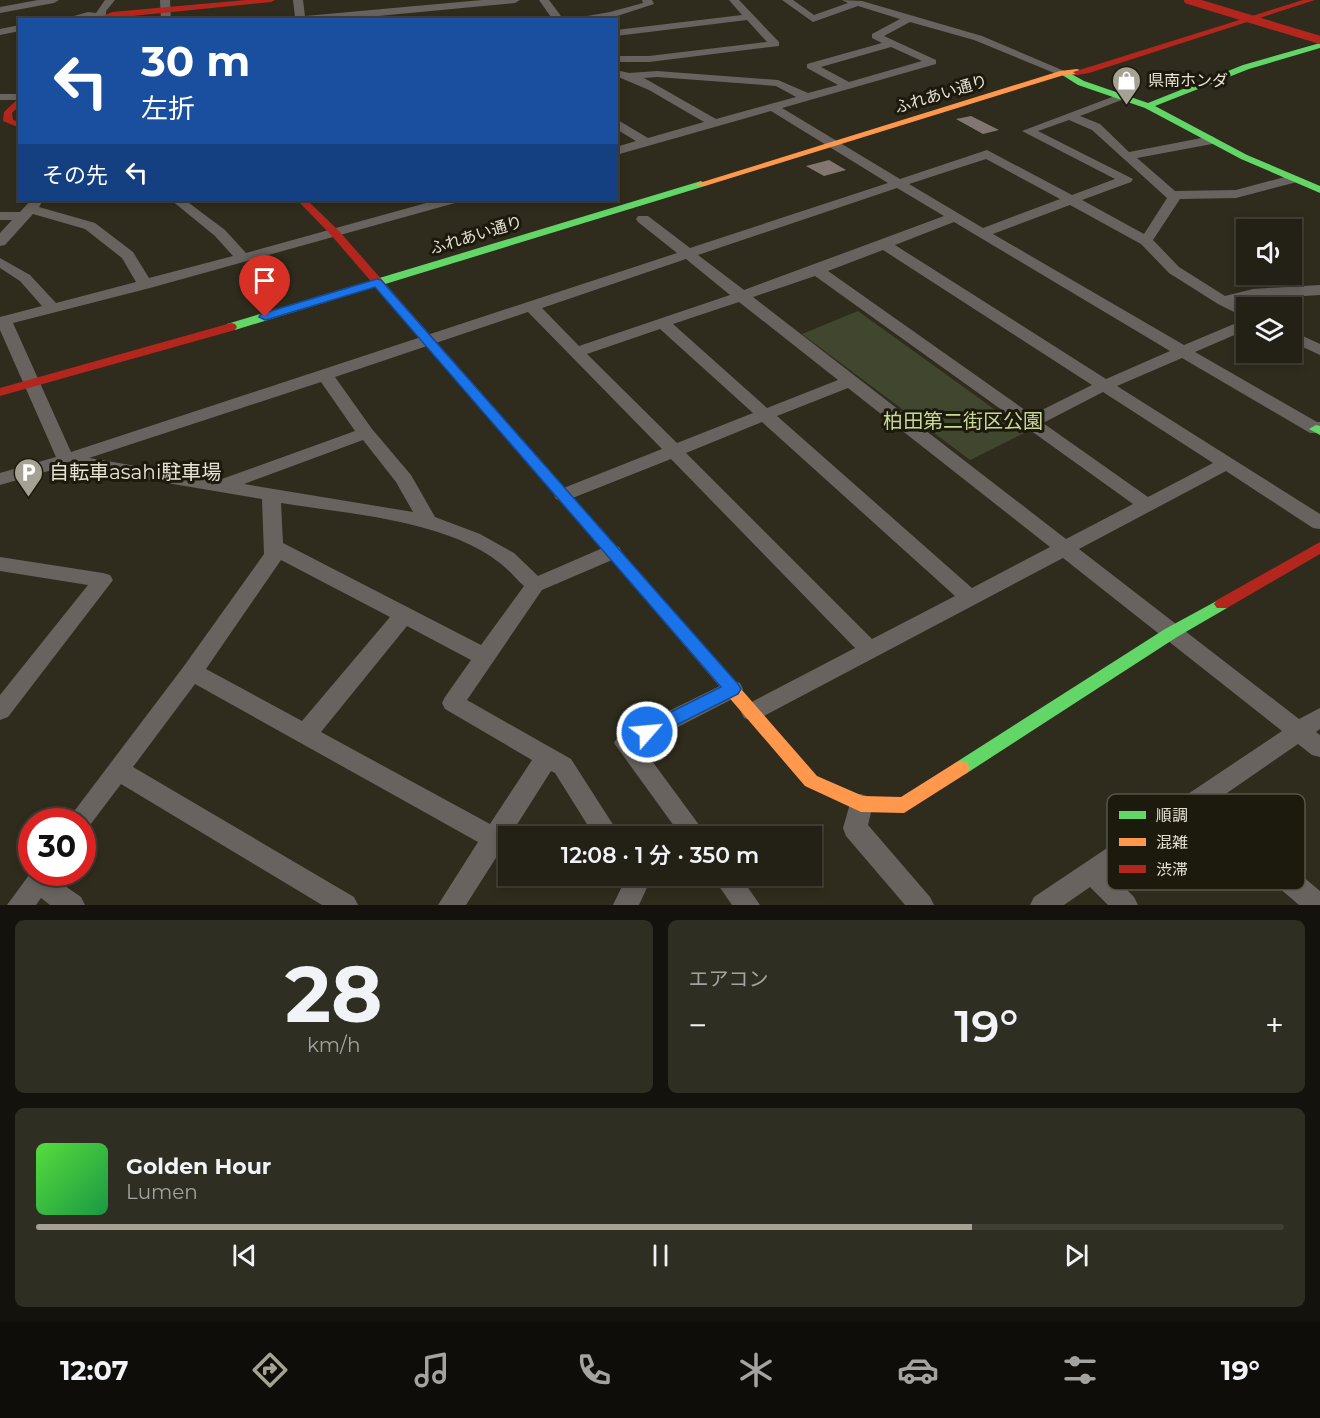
<!DOCTYPE html>
<html lang="ja">
<head>
<meta charset="utf-8">
<style>
  :root { --surface:#232116; --page:#2f2e23; --text:#f1f3f6; --muted:#a3a3a1; --line:#403e35; --accent:#a5a293 }
  body { margin:0; font-family:Montserrat,"Noto Sans JP",sans-serif; background:var(--page); color:var(--text); height:100vh; display:flex; flex-direction:column; font-size:22px; white-space:nowrap }
  * { box-sizing:border-box; margin:0 }
  p { font-size:20px; color:var(--muted) }
  .icon { flex:none; width:33px; height:33px; fill:none; stroke:currentColor; stroke-width:2; stroke-linecap:round; stroke-linejoin:round }
  .map { position:relative; height:905px; overflow:hidden }
  .details { display:flex; flex-direction:column; gap:15px; padding:15px; background:#13120c; flex:1 }
  .details>* { flex:none }
  .banner { position:absolute; left:18px; top:18px; width:600px; height:183px; border-radius:0px; box-shadow:0 3px 9px #0003,0 0 0 2px var(--line); background:#1a4fa0; color:#fff; overflow:hidden }
  .buttons { position:absolute; left:1236px; top:219px; display:grid; gap:12px }
  .buttons a { display:grid; place-items:center; width:66px; height:66px; border-radius:0px; background:var(--surface); box-shadow:0 3px 9px #0003,0 0 0 2px var(--line); font-size:30px }
  .speed { position:absolute; left:18px; top:808px; display:flex; gap:12px; font-size:30px; font-weight:700; text-align:center }
  .speed>* { display:grid; place-content:center; width:78px; height:78px; border-radius:50%; background:var(--surface); box-shadow:0 3px 9px #0003,0 0 0 2px var(--line); line-height:1 }
  .speed .limit { border:9px solid #d22; background:#fff; color:#111 }
  .pin { position:absolute; display:grid; place-items:center; width:51px; height:51px; color:#fff; margin:-62px -26px; border-radius:50% 50% 50% 0; rotate:-45deg; box-shadow:0 0 6px #0007 }
  .pin .icon { rotate:45deg }
  .me { position:absolute; width:66px; margin:-33px; rotate:63deg; stroke-linejoin:round; filter:drop-shadow(0 0 4px #0008) }
  .turn { display:flex; align-items:center; gap:21px; height:126px; padding:0 24px; font-size:27px }
  .turn .icon { width:78px; height:78px; stroke-width:2.5 }
  .turn b { display:block; font-size:42px; line-height:51px }
  .then { display:flex; align-items:center; height:57px; padding:0 24px; background:#0003; gap:12px; font-size:22px }
  .big { font-size:45px; font-weight:600; line-height:1.1 }
  .details .card { flex:1; display:flex; flex-direction:column; justify-content:center; gap:9px; min-width:0; padding:0 21px; border-radius:9px; background:var(--page) }
  .details .dial { align-items:center; gap:0 }
  .dial b { font-size:78px; line-height:1 }
  .song { display:flex; align-items:center; gap:18px }
  .cover { width:72px; height:72px; border-radius:9px; background:linear-gradient(135deg,hsl(110 70% 55%),hsl(140 70% 35%)) }
  .played { height:6px; border-radius:3px; background:linear-gradient(90deg,var(--accent) 75%,var(--line) 75%) }
  .keys { display:flex; justify-content:space-around; direction:ltr }
  .heat { display:flex; justify-content:space-between; align-items:center; font-size:33px; direction:ltr }
  .details .tiles { flex:1; display:grid; gap:15px; grid-template-columns:1fr 1fr }
  .card:last-child { grid-column:span 2 }
  .trip { position:absolute; left:498px; top:826px; width:324px; height:60px; border-radius:0px; background:var(--surface); box-shadow:0 3px 9px #0003,0 0 0 2px var(--line); font-weight:600; line-height:60px; text-align:center }
  .tab-bar { display:flex; height:96px; justify-content:space-around; align-items:center; background:#0e0d09; color:var(--muted) }
  .tab-bar .icon { width:42px; height:42px }
  .tab-bar .on { color:var(--accent) }
  .tab-bar b { font-size:27px; color:var(--text) }
  .map>svg:first-child { display:block }
</style>
</head>
<body>
<div class="map">
<svg width="1320" height="905" viewBox="0 0 1320 905">
  <rect width="100%" height="100%" fill="#2f2c1d"/>
  <path fill="#41472e" d="M858,311L1026,432L970,460L802,334Z"/>
  <g fill="#827770">
    <path d="M971,116L999,130L983,134L956,119Z"/>
    <path d="M829,160L846,170L824,176L806,166Z"/>
  </g>
  <g fill="none" stroke-linecap="round" stroke-linejoin="round">
    <g fill="#68635f" fill-rule="evenodd">
      <path d="M38,0H59L54,3L0,13V7Z"/>
      <path d="M105,0H115L106,11V18L60,20L88,12L96,13Z"/>
      <path d="M160,0H170L171,20H161Z"/>
      <path d="M293,0H303L305,16L482,0H520L515,3L336,20H292L295,17Z"/>
      <path d="M539,0H549L564,20H553Z"/>
      <path d="M642,0H652L654,4L611,18L564,20L610,12L643,3Z"/>
      <path d="M729,0H739L779,42V46L649,62H616V56H649L767,42L747,20L616,36V30L742,15Z"/>
      <path d="M782,0H793L814,15L848,3L842,0L862,1L982,36L1069,73L1063,76L1059,75L974,40L910,22L884,36L936,60V64L782,108L900,179L987,150L1072,195L1115,179L1022,131L1120,94L1124,95V99L1080,116L1100,124L1129,152L1212,136L1218,140L1212,144L1137,158L1175,191L1236,190L1292,175L1299,179L1297,182L1236,198L1180,199L1153,240L1179,267L1225,296L1253,289L1320,285V295L1253,299L1237,302L1247,308L1246,318L1218,304L1169,273L1141,244L1070,205L993,234L1184,345L1246,319V330L1195,352L1317,422H1320V433H1310L1182,358L1117,386L1320,514V529L1313,528L1226,471L1079,549L1299,719L1320,708V729L1316,732L1320,735V757L1312,755L1298,744L1214,802L1320,891V905H1299L1195,815L1110,873L1134,897L1138,905H1108L1090,887L1064,905H1030L1034,897L1282,731L1063,558L760,718L752,721L744,718L741,712L744,706L855,648L671,459L570,499L563,501L556,499L554,495L556,491L662,449L528,312L335,377L372,429L411,475L435,517L480,534L514,553L538,576L605,547L612,545L619,547L622,552L619,557L542,590L467,700L571,759L621,837H595L555,773L551,771L466,905H438L478,842L195,684L133,767L354,897L358,905H322L121,784L87,829L82,831V822H66L184,666L264,554L262,499L66,466L0,485V473L56,457L0,330V317L42,306L20,281L0,268V258L30,275L56,303L136,282L122,258L85,229L33,214L5,245L0,246V233L12,220H0V212H20L31,200H43L39,207L95,223L133,252L149,278L233,256L215,236L171,200H185L225,230L246,253L437,200H457L455,203L150,288L13,323L71,452L677,253L638,222L636,219L638,216H648L690,248L888,183L771,111L616,155V147L636,141L616,129V119L648,138L704,122L649,90L616,76V70L629,73L657,71L778,80L808,93L838,85L807,68V64L882,43L872,38V34L900,19L858,6L813,22ZM891,47L922,61L849,82L821,67ZM657,77L776,86L796,97L716,119L644,78ZM1069,120L1092,130L1167,198L1144,234L1082,200L1131,182L1133,179L1038,131ZM986,159L1060,199L983,228L909,184ZM897,188L944,216L744,290L698,255ZM954,222L1170,351L1106,379L895,245ZM883,250L1092,385L1032,415L828,271ZM686,259L730,295L579,346L542,308ZM815,276L1133,504L1066,539L753,297ZM739,302L838,380L767,408L673,324ZM660,329L753,413L677,443L587,354ZM321,382L355,431L219,480L89,458ZM848,388L1050,547L972,588L777,416ZM1103,392L1213,463L1148,497L1043,423ZM762,422L955,596L872,639L686,453ZM363,440L396,482L413,512L244,484ZM281,503C349,514 445,520 500,563C509,570 516,579 524,586L481,645L283,543ZM281,560L390,617L302,721L206,669ZM407,626L471,660L445,697L442,703L445,709L532,760L490,824L321,732Z"/>
      <path d="M20,25V31L0,35V29Z"/>
      <rect x="0" y="94" width="20" height="6"/>
      <path d="M1292,331L1320,344V355L1292,342Z"/>
      <path d="M0,557L103,573L110,575L113,580L8,717L0,720V695L88,585L0,571Z"/>
      <path d="M732,680L740,683L743,689L740,695L641,746L708,837H682L614,743L618,736Z"/>
      <path d="M861,794L870,797L873,804L868,825L930,897L934,905H905L846,836L843,828L852,797Z"/>
      <path d="M32,871V873H58L55,879L81,897L85,905H50L41,898L36,905H7Z"/>
      <path d="M621,876H648L650,881L639,905H613L624,882Z"/>
      <path d="M712,876H740L760,905H732Z"/>
    </g>
    <g fill="#63d668" fill-rule="evenodd">
      <path d="M1320,43V48L1249,69L1155,106L1247,155L1320,186V193L1241,159L1145,108L1078,85L1059,73L1066,71L1084,81L1148,103L1243,65Z"/>
      <path d="M701,181L706,184L705,186L235,330H227L225,327L227,324Z"/>
      <path d="M1316,425L1320,426V435L1309,429Z"/>
      <path d="M1222,598L1227,600L1230,604L1227,608L1177,637L967,773L961,775L955,773L952,768L955,763L1165,629Z"/>
    </g>
    <g fill="#ff974d" fill-rule="evenodd">
      <path d="M1077,69L1080,70V74L1064,75L705,186H697L696,184L1060,71Z"/>
      <path d="M612,546L617,547L817,776L863,796L901,797L955,763L961,761L967,763L970,768L967,773L904,813L861,812L805,786L607,555L605,551L607,547Z"/>
    </g>
    <g fill="#b3261e" fill-rule="evenodd">
      <path d="M246,0H275L271,2L93,20L112,12Z"/>
      <path d="M1303,0H1315L1089,73L1077,75L1073,72Z"/>
      <path d="M20,97V105L12,113L13,120L20,122V128L3,121L4,112Z"/>
      <path d="M297,200H307L339,231L617,547L619,551L617,555H607L331,235Z"/>
      <path d="M231,323L235,324L237,327L235,330L0,396V388Z"/>
      <path d="M1320,542V554L1227,608H1217L1214,604L1217,600Z"/>
    </g>
    <path stroke="#b3261e" stroke-width="8" d="M1188,0L1320,40"/>
  </g>
  <path fill="#1a73e8" stroke="#114b97" stroke-width="1.5" d="M377,279L381,280L738,684L741,689L738,694L653,737L647,739L641,737L639,732L641,727L721,687L375,287L269,319L265,320L259,317L261,314Z"/>
  <defs>
    <symbol id="shop-pin" viewBox="-11 -11 22 30"><path d="M0 17L-7.5 6A9.5 9.5 0 1 1 7.5 6Z" fill="#a5a293" stroke="#1c190d"/><path d="M-5-2.5h2.3a2.7 3.5 0 0 1 5.4 0H5L5.5 6h-11ZM-1.5-2.5h3a1.5 2.3 0 0 0-3 0Z" fill="#fff"/></symbol>
    <symbol id="parking-pin" viewBox="-11 -11 22 30"><path d="M0 17L-7.5 6A9.5 9.5 0 1 1 7.5 6Z" fill="#a5a293" stroke="#1c190d"/><path d="M-3.5-5.5H1a3.5 3.5 0 0 1 0 7H-1V5.5H-3.5ZM-1-3.4V-.6H.8a1.4 1.4 0 0 0 0-2.8Z" fill="#fff"/></symbol>
  </defs>
  <g fill-rule="evenodd">
    <use href="#shop-pin" x="1110" y="64" width="33" height="45"/>
    <use href="#parking-pin" x="12" y="456" width="33" height="45"/>
  </g>
  <g text-anchor="middle" dominant-baseline="central" stroke-width="6" stroke-linejoin="round" paint-order="stroke">
    <g font-size="16" fill="#e5e2d2" stroke="#1c190d" text-anchor="start">
      <text x="1148" y="80">県南ホンダ</text>
    </g>
    <g font-size="16" fill="#e5e2d2" stroke="#1c190d">
      <text transform="translate(941 94) rotate(-17)">ふれあい通り</text>
      <text transform="translate(476 235) rotate(-17)">ふれあい通り</text>
    </g>
    <g font-size="20" fill="#c7d995" stroke="#1c190d">
      <text x="963" y="421">柏田第二街区公園</text>
    </g>
    <g font-size="20" fill="#e5e2d2" stroke="#1c190d" text-anchor="start">
      <text x="49" y="472">自転車asahi駐車場</text>
    </g>
  </g>
  <rect x="1107" y="794" width="198" height="96" rx="9" fill="#1c190d" stroke="#585548" stroke-width="1.5"/>
  <rect x="1119" y="811" width="27" height="8" fill="#63d668"/>
  <rect x="1119" y="838" width="27" height="8" fill="#ff974d"/>
  <rect x="1119" y="865" width="27" height="8" fill="#b3261e"/>
  <g font-size="16" fill="#e5e2d2">
    <text x="1156" y="821">順調</text>
    <text x="1156" y="848">混雑</text>
    <text x="1156" y="875">渋滞</text>
  </g>
</svg>
<div class="buttons">
<a><svg class="icon" aria-label="sound" viewBox="0 0 24 24"><path d="M4 9h4l5-4v14l-5-4H4zM17 9q2 3 0 6"/></svg></a>
<a><svg class="icon" aria-label="layers" viewBox="0 0 24 24"><path d="M12 4l9 5-9 5-9-5zM3 14l9 5 9-5"/></svg></a>
</div>
<div class="speed"><div class="limit">30</div></div>
<div class="pin" style="left:265px;top:317px;background:#d93025"><svg class="icon" aria-label="arrive" viewBox="0 0 24 24"><path d="M6 21V4h12l-3 4 3 4H6"/></svg></div>
<svg class="me" style="left:647px;top:732px" viewBox="-20 -20 40 40"><circle r="17" fill="#1a73e8" stroke="#fff" stroke-width="3"/><path d="M0-11L8 9 0 5-8 9z" fill="#fff"/></svg>
<div class="trip">12:08 · 1 分 · 350 m</div>
<div class="banner">
<div class="turn"><svg class="icon" aria-label="left" viewBox="0 0 24 24"><path d="M17 20v-9H6M10 6l-5 5 5 5"/></svg><div><b>30 m</b>左折</div></div>
<div class="then">その先<svg class="icon" aria-label="left" viewBox="0 0 24 24"><path d="M17 20v-9H6M10 6l-5 5 5 5"/></svg></div>
</div>
</div>
<section class="details">
<div class="tiles">
<div class="card dial"><b>28</b><p>km/h</p></div>
<div class="card"><p>エアコン</p>
<div class="heat"><a>−</a><b class="big">19°</b><a>+</a></div>
</div>
<div class="card">
<div class="song"><i class="cover"></i><div><b>Golden Hour</b><p>Lumen</p></div></div>
<div class="played"></div>
<div class="keys"><svg class="icon" aria-label="previous" viewBox="0 0 24 24"><path d="M18 5L8 12l10 7zM5 5v14"/></svg><svg class="icon" aria-label="pause" viewBox="0 0 24 24"><path d="M8 5v14M16 5v14"/></svg><svg class="icon" aria-label="next" viewBox="0 0 24 24"><path d="M6 5l10 7-10 7zM19 5v14"/></svg></div>
</div>
</div>
</section>
<nav class="tab-bar">
<b>12:07</b>
<svg class="icon on" aria-label="directions" viewBox="0 0 24 24"><path d="M12 3l9 9-9 9-9-9zM9 14v-3h6M13 9l2 2-2 2"/></svg>
<svg class="icon" aria-label="music" viewBox="0 0 24 24"><path d="M9 18V5l10-2v13"/><circle cx="6" cy="18" r="3"/><circle cx="16" cy="16" r="3"/></svg>
<svg class="icon" aria-label="phone" viewBox="0 0 24 24"><path d="M5 4h4l2 5-3 2q2 4 5 5l2-3 5 2v4C11 20 4 13 5 4z"/></svg>
<svg class="icon" aria-label="climate" viewBox="0 0 24 24"><path d="M12 3v18M4 7l16 10M4 17L20 7"/></svg>
<svg class="icon" aria-label="car" viewBox="0 0 24 24"><path d="M5 17H2v-5l4-1 3-4h7l3 4 3 1v5h-3M9 17h6M6 11h13"/><circle cx="7" cy="17" r="2"/><circle cx="17" cy="17" r="2"/></svg>
<svg class="icon" aria-label="filters" viewBox="0 0 24 24"><path d="M4 7h16M4 17h16"/><circle cx="9" cy="7" r="2"/><circle cx="15" cy="17" r="2"/></svg>
<b>19°</b>
</nav>
</body>
</html>
